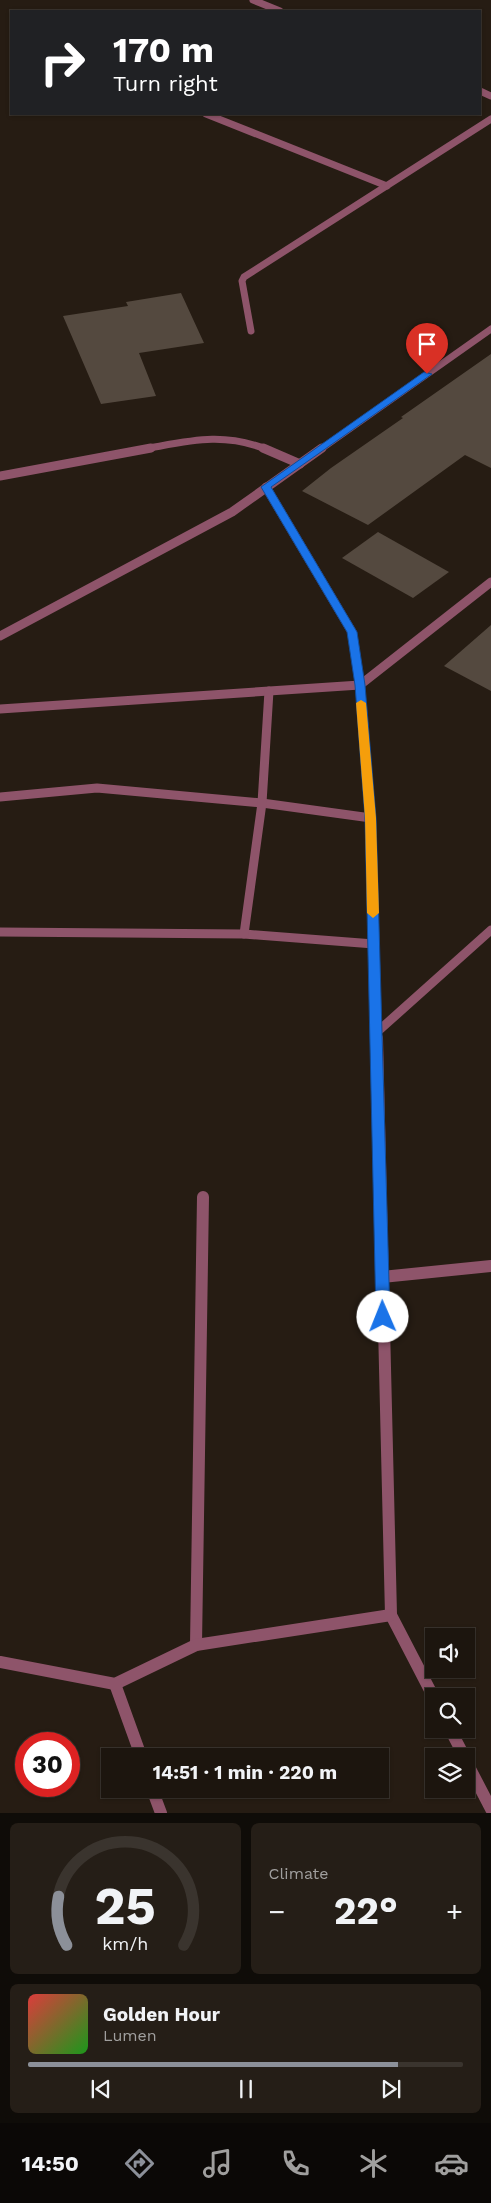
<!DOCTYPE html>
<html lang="en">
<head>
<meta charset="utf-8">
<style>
  :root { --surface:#1c150e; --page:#251e17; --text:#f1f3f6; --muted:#a09f9e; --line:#3a342e; --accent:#8c9099 }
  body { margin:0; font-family:"Work Sans",sans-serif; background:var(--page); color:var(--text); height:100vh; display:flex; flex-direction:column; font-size:19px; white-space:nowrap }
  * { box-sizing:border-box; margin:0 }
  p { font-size:16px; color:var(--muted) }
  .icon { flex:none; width:28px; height:28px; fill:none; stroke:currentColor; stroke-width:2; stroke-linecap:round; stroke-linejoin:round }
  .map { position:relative; height:1813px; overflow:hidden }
  .sheet { display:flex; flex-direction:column; gap:10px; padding:10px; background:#0f0c08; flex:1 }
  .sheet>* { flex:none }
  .top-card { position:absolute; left:10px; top:10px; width:471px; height:105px; border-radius:0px; box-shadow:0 1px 4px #0004,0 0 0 1px var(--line); background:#202124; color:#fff; overflow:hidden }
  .tools { position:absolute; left:425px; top:1628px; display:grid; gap:10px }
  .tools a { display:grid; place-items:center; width:50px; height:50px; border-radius:0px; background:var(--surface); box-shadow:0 1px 4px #0004,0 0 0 1px var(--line); font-size:25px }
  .speed { position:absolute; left:15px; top:1732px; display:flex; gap:10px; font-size:25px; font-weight:700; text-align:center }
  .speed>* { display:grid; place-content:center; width:65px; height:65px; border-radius:50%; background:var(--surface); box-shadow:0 1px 4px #0004,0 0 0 1px var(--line); line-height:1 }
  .speed .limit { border:8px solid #d22; background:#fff; color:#111 }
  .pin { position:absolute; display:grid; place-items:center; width:42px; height:42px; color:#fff; margin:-51px -21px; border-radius:50% 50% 50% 0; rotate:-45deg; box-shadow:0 0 5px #0007 }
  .pin .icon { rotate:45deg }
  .me { position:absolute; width:55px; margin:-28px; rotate:359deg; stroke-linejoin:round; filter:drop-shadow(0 0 4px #0008) }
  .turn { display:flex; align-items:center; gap:18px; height:105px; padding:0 20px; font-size:22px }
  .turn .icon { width:65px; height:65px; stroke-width:2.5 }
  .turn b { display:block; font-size:35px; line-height:42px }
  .big { font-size:38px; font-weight:700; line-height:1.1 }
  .sheet .card { flex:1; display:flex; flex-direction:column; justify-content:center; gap:8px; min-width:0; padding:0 18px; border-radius:8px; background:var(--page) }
  .sheet .dial { align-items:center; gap:0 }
  .dial svg { height:130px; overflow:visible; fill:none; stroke:var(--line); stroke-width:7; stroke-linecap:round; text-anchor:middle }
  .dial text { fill:var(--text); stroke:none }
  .song { display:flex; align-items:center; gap:15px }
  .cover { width:60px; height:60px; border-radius:8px; background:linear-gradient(135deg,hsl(0 70% 55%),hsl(120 70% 35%)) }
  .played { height:5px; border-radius:2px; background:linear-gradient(90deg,var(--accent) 85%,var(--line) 85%) }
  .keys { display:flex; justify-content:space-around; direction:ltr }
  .heat { display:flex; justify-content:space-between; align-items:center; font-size:28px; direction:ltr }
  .sheet .tiles { flex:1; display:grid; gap:10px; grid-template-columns:1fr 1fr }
  .card:last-child { grid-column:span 2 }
  .trip { position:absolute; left:101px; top:1748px; width:288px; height:50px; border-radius:0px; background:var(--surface); box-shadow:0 1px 4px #0004,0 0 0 1px var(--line); font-weight:700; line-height:50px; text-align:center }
  .tab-bar { display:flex; height:80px; justify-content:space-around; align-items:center; background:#0b0806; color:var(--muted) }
  .tab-bar .icon { width:35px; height:35px }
  .tab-bar .selected { color:var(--accent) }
  .tab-bar b { font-size:22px; color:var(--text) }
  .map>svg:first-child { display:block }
</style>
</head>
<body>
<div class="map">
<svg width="491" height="1813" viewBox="0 0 491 1813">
  <rect width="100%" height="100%" fill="#261c13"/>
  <g fill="#54493f">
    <path d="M181,293L204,343L139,353L156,396L101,404L63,316L128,306L126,302Z"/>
    <path d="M491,354V468L465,455L368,525L302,491L331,468L403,418L401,417Z"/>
    <path d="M378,532L449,572L413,598L342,558Z"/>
    <path d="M491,625V691L444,666Z"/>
  </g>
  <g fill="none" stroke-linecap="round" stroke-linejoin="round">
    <g stroke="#8e546a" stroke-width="7">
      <path d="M253,0L280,11"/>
      <path d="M480,91L491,96"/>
      <path d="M206,114L387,186"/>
      <path d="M251,331L242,281L244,277L491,119"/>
      <path d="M144,449C190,441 221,432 266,449"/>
      <path d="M321,449L491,329"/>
    </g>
    <g stroke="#8e546a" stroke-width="9">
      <path d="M263,448L300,464"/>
      <path d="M0,476L151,448"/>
      <path d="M266,487L352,632L360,685L371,818L377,1039"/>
      <path d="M0,636L232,512L322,448"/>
      <path d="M0,709L360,685L491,582"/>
      <path d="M0,797L97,788L262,803L371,818"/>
      <path d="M0,932L244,934L374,944"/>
      <path d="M244,934L262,803L269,691"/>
      <path d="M376,1033L491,930"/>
    </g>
    <g stroke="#8e546a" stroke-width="12">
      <path d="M377,1038L391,1615L434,1698"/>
      <path d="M382,1277L491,1266"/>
      <path d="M196,1645L203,1197"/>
      <path d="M0,1662L115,1684L196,1645L391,1615"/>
      <path d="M115,1684L141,1756"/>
      <path d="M450,1729L464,1756"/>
      <path d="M466,1761L491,1809"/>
      <path d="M152,1789L161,1813"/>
    </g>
  </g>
  <path fill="#1a73e8" stroke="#114b97" d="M424,372L432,374L271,487L357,632L365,685L376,818L390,1317L388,1321H378L376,1317L365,818L355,685L347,632L261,487Z"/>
  <path fill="#f59e0b" d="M361,700L366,703L376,818L379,913L373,918L367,913L365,818L356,703Z"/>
</svg>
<div class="tools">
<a><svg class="icon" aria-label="sound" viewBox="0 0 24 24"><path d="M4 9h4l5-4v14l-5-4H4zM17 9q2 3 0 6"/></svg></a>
<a><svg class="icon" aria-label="search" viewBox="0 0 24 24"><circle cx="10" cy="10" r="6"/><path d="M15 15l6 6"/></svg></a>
<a><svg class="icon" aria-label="layers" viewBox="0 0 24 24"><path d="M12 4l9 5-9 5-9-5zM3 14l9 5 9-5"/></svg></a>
</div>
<div class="speed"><div class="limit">30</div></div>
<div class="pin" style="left:427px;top:374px;background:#d93025"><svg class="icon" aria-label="arrive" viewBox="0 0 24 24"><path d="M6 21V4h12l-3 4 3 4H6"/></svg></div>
<svg class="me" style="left:383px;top:1317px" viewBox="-20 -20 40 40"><circle r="19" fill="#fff"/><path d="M0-13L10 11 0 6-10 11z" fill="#1a73e8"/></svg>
<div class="trip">14:51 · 1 min · 220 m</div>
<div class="top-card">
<div class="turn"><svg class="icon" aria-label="right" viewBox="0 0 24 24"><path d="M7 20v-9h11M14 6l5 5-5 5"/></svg><div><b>170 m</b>Turn right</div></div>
</div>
</div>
<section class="sheet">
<div class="tiles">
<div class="card dial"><svg viewBox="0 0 100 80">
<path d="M14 69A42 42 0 1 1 86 69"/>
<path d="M14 69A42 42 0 0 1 9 39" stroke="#8c9099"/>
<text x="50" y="56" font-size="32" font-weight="700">25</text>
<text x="50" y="72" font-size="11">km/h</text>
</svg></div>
<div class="card"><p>Climate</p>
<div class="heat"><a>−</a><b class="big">22°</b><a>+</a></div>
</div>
<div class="card">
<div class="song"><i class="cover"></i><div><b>Golden Hour</b><p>Lumen</p></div></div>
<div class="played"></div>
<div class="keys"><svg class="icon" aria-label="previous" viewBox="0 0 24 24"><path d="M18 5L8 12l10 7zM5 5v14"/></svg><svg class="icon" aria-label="pause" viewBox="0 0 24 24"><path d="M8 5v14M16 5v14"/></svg><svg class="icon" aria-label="next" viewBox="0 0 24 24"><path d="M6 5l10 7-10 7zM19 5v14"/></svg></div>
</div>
</div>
</section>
<nav class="tab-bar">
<b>14:50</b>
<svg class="icon selected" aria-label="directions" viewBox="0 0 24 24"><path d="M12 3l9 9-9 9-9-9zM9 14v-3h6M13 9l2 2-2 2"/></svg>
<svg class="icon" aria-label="music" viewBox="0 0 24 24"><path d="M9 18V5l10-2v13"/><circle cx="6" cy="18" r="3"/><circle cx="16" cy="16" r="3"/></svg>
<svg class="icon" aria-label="phone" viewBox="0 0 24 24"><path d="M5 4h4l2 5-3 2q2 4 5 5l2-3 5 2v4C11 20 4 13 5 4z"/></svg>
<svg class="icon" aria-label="climate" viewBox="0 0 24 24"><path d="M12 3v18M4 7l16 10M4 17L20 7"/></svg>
<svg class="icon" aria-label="car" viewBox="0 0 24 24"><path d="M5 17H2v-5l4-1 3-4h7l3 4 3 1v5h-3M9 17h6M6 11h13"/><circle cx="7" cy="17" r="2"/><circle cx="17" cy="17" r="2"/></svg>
</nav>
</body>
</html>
